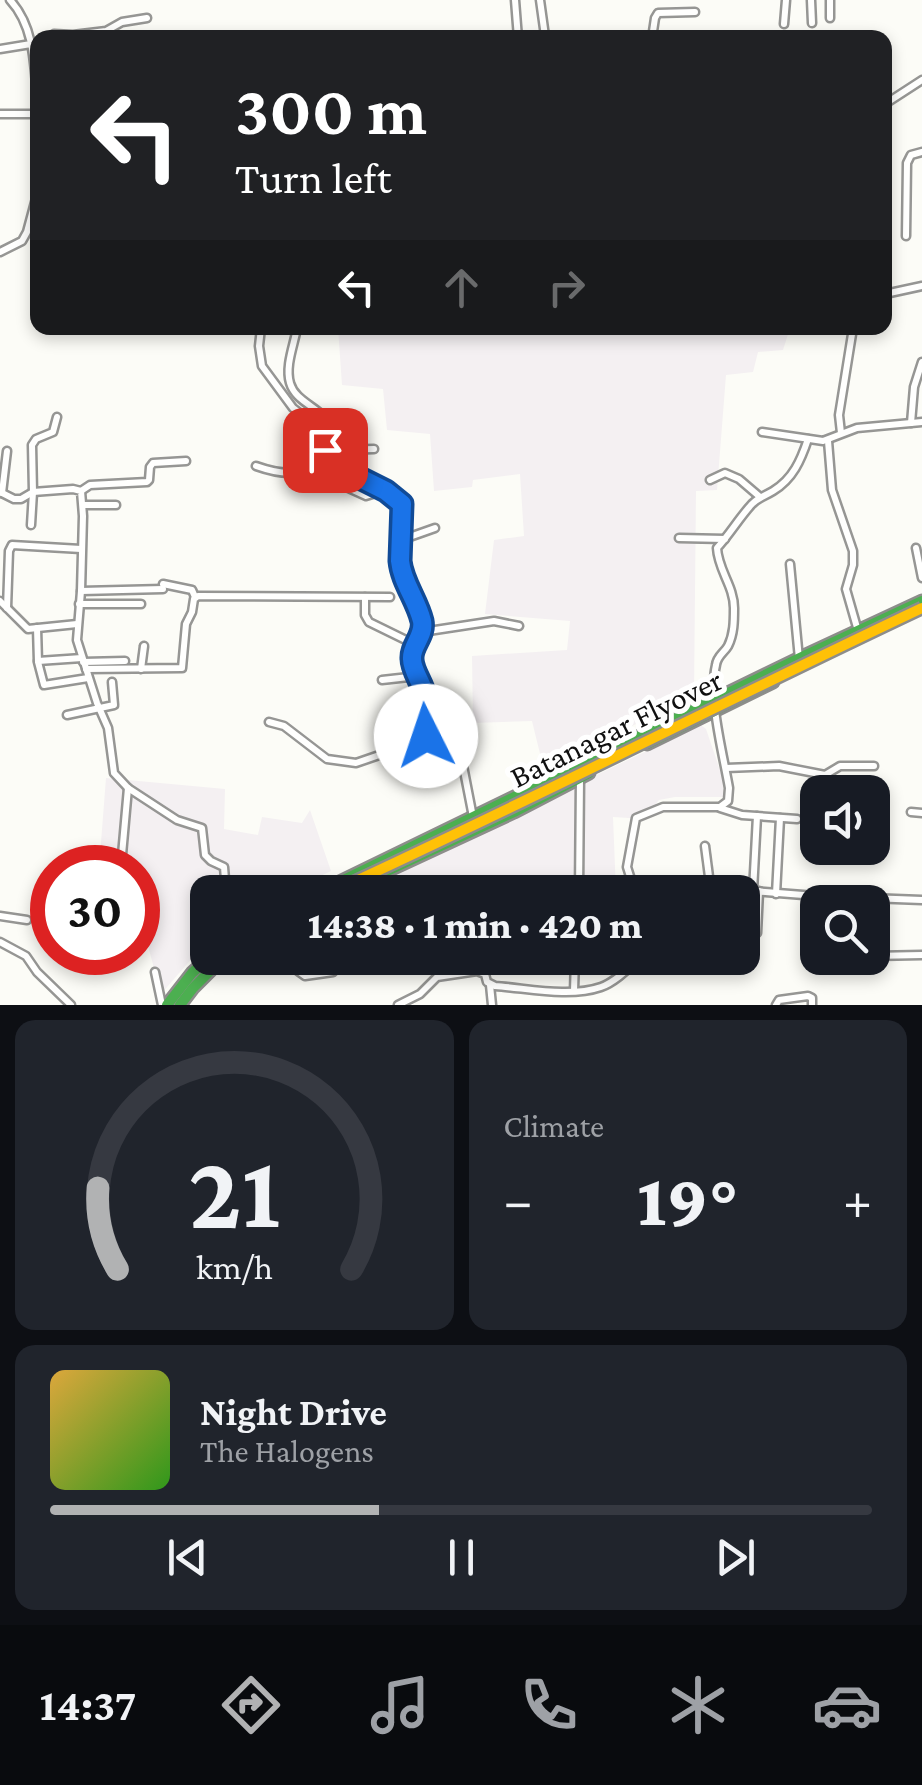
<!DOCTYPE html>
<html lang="en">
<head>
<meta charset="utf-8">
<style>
  :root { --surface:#171b24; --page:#20242c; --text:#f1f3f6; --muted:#9ea1a6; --line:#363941; --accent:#b1b2b3 }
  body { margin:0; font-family:"Crimson Pro",serif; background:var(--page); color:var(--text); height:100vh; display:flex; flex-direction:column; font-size:38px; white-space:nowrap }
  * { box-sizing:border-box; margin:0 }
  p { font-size:32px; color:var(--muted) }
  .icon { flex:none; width:55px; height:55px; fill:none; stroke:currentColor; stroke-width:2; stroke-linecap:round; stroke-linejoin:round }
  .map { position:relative; height:1005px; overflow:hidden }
  .drawer { display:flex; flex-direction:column; gap:15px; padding:15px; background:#0d0f14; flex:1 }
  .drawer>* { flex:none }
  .guide { position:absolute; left:30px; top:30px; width:862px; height:305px; border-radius:20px; box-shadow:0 5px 15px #0003; background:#202124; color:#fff; overflow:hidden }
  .buttons { position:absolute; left:800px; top:775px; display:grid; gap:20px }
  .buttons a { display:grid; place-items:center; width:90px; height:90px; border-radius:20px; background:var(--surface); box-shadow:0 5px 15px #0003; font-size:50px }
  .speed { position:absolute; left:30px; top:845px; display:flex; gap:20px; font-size:50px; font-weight:700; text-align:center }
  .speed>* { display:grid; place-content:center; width:130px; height:130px; border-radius:50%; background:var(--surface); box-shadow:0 5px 15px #0003; line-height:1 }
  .speed .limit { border:15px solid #d22; background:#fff; color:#111 }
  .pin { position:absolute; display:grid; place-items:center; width:85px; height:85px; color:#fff; margin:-42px; border-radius:20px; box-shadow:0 5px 15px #0006 }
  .me { position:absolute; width:110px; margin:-55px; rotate:356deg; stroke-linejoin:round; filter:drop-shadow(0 0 8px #0008) }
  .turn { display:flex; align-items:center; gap:35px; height:210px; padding:0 40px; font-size:45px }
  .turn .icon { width:130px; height:130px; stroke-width:2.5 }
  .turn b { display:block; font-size:70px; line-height:85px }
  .lanes { display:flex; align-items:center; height:95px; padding:0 40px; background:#0003; justify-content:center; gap:50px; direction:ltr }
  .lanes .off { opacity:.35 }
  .big { font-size:75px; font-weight:800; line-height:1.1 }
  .drawer .widget { flex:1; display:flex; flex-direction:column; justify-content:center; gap:15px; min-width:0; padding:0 35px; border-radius:20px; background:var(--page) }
  .drawer .dial { align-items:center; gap:0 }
  .dial svg { height:260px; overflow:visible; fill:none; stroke:var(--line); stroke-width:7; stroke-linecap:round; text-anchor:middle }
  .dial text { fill:var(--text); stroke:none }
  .song { display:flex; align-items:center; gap:30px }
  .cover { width:120px; height:120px; border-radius:15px; background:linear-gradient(135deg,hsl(40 70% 55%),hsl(110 70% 35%)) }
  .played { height:10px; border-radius:5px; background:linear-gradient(90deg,var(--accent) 40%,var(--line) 40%) }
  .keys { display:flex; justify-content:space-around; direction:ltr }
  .heat { display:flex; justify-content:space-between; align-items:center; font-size:55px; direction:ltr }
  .drawer .tiles { flex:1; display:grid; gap:15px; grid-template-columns:1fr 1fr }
  .widget:last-child { grid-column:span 2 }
  .trip { position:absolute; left:190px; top:875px; width:570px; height:100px; border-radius:20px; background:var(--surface); box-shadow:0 5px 15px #0003; font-weight:800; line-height:100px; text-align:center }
  .dock { display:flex; height:160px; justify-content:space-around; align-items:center; background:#090b0e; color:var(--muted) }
  .dock .icon { width:70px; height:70px }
  .dock .current { color:var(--accent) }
  .dock b { font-size:45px; color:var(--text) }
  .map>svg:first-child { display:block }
</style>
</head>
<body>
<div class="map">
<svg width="922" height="1005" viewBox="0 0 922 1005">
  <rect width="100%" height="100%" fill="#fcfcf7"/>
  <g fill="#f4f0f2">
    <path d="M338,328H790L783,350L758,352L753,372L726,375L717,490L696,491L694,695L544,770L532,721L473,723L472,656L567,650L570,621L485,614L494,540L524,536L520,474L473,480L472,487L434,491L430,434L387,430L383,389L342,385Z"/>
    <path d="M701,725L706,729L722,776L724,797H675L659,800L644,819L613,817L616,892H352Z"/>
    <path d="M106,778L225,789L224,829L258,835L262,817L302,823L310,810L331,871L287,892H208L207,941L161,994L144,931L141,886H138V868H99Z"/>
  </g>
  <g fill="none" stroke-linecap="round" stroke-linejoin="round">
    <defs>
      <g id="street">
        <path d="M10,0C37,29 34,73 38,110"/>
        <path d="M515,0L518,38"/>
        <path d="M540,0L545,36"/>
        <path d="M811,0L812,23"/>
        <path d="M830,18V0"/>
        <path d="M784,24L786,0"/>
        <path d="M48,38L54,34L73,35L106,31L122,22L147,18"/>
        <path d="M534,38L552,36L595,38"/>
        <path d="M652,38L655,18L658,13L695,12"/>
        <path d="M0,49L31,44"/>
        <path d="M885,104L922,80"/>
        <path d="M0,114H38"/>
        <path d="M906,236L907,163L911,155L922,152"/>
        <path d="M0,252L22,241L27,232L38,191"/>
        <path d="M885,294L922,286"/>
        <path d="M261,328L259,346L262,366L293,408L310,421L325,450L365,483L386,491L396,497L402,504L401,570L417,607L423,628L411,656L412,662L425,695L427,714L425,734L427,736L448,735L458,740L473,817"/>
        <path d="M297,328C294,345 285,366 290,383C295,400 313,405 324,417C335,429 337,446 339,462"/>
        <path d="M911,423L914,387L922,362"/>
        <path d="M762,432L823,441L857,428L922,422"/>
        <path d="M841,433L839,415L853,328"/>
        <path d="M828,441L832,490L853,551V565L846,589L858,631"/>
        <path d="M337,450L374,449"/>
        <path d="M256,466C290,478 302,474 333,457"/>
        <path d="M710,480L725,473L739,479L760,497"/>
        <path d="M344,486L366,496L382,491"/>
        <path d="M81,491L90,485L147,482L149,480L150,467L153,463L186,461"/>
        <path d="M0,492L14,499H21L33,492L73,489L81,491L83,516L81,591L77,640L97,703L108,728L114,773L128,788L177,820L202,828L205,855L211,861L224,867L226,892"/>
        <path d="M2,493L7,451"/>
        <path d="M83,505H116"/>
        <path d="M31,525L33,492L32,445L36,439L53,432L57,417"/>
        <path d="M679,538L725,539"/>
        <path d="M401,540L435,528"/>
        <path d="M916,548L922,578"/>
        <path d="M790,564L799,659"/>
        <path d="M163,584L192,590L195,597"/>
        <path d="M81,591L163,589"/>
        <path d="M365,597V615L369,622L416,645"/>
        <path d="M0,601L28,629L77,624"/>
        <path d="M79,604H141"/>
        <path d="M7,608L9,551L12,545L81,549"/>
        <path d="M37,628L38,662L44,685L88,678"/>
        <path d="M422,632L494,621L519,626"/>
        <path d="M38,661L82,658"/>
        <path d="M83,662L125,661"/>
        <path d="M86,669L182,668L186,624L192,612L194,599L198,596L390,597"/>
        <path d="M141,669L144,646"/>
        <path d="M382,680L418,676"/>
        <path d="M67,715L114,705L112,682"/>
        <path d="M269,722L284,726L327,759L356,763L388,752L416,745L427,736"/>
        <path d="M726,768L779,766L825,775L840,766H874"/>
        <path d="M823,792L827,776"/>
        <path d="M720,808L742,815L797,819"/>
        <path d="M911,812L922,813"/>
        <path d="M705,846L711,892"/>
        <path d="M121,866L128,788"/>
        <path d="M379,876L382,892"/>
        <path d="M753,891L757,816"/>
        <path d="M579,892L580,778"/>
        <path d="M635,892L627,867L636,818L663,807H720L728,801L729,788C723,753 708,699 716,665C717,656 724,653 728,646C734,634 734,621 734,608C734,586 718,570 717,548C730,534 739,518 752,504C759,497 765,496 773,491C793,479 801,460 808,439"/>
        <path d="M731,892L753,891L816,896L818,933"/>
        <path d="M776,894L780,818"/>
        <path d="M817,896L922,900"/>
        <path d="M0,916L27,920"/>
        <path d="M757,933L759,891"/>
        <path d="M0,942L26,956L37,972L71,1005"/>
        <path d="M872,956L922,955"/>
        <path d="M292,958L298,971L305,976L333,972"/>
        <path d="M155,972L162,1005"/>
        <path d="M490,985L492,1005"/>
        <path d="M574,991L575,958"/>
        <path d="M398,1005L420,994L437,977L477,971L485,974L487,982L495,986C527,988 569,998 601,987C615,982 629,968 640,958"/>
        <path d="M776,1005L779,1000L808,996L812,998V1005"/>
      </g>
      <g id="fast">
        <path d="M647,744L773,682"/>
        <path d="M319,892L806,655L922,601"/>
        <path d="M342,892L514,812L589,773"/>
        <path d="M167,1005L192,973L208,958"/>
        <path d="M180,1005L193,988L223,958"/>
      </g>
    </defs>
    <use href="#street" stroke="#969694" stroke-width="11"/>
    <use href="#fast" stroke="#8d8d8b" stroke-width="15"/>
    <use href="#street" stroke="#fffffe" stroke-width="6"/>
    <use href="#fast" stroke="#4caf50" stroke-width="10"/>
    <defs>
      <path id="slow-bridge" d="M332,892C530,801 725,701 922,608"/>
    </defs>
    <use href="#slow-bridge" stroke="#8d8d8b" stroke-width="15" stroke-linecap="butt"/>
    <use href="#slow-bridge" stroke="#ffc107" stroke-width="10"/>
  </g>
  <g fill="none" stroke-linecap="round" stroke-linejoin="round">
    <defs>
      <path id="route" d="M325,450L356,476L386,491L402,504L400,561C402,582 417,600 422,621C425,636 411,645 412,659C412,671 423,684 425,696C428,710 424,723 426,736"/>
    </defs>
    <use href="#route" stroke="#114b97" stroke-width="25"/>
    <use href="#route" stroke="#1a73e8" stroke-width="18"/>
  </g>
  <g text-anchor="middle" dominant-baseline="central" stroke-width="10" stroke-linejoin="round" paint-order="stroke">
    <g font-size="32" fill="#101010" stroke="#fff">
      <text transform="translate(616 728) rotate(-26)">Batanagar Flyover</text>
    </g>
  </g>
</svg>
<div class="buttons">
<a><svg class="icon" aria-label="sound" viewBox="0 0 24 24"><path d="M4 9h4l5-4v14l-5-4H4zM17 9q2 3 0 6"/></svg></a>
<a><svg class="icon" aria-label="search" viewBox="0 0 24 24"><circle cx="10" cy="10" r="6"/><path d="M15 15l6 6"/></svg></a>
</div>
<div class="speed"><div class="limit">30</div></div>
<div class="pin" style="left:325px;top:450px;background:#d93025"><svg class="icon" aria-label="arrive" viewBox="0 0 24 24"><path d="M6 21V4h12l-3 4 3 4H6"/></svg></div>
<svg class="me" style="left:426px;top:736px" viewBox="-20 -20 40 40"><circle r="19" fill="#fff"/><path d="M0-13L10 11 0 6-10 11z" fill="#1a73e8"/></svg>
<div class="trip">14:38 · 1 min · 420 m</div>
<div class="guide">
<div class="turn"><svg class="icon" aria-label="left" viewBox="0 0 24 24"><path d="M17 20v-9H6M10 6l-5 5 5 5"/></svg><div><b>300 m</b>Turn left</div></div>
<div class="lanes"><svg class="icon" aria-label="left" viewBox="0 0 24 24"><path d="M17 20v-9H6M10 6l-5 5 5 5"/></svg><svg class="icon off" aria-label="ahead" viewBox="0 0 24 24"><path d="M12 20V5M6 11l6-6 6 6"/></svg><svg class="icon off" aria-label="right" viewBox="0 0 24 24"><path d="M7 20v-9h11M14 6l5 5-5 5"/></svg></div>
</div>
</div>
<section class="drawer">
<div class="tiles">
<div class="widget dial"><svg viewBox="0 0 100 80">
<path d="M14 69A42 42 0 1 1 86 69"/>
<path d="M14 69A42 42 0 0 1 8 44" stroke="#b1b2b3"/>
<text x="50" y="56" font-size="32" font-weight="700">21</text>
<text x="50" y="72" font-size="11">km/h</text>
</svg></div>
<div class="widget"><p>Climate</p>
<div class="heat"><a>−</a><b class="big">19°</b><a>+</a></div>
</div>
<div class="widget">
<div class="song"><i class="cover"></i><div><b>Night Drive</b><p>The Halogens</p></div></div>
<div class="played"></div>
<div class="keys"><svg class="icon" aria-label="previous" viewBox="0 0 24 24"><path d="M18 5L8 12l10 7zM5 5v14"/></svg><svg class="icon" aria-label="pause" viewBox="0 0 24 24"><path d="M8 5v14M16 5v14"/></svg><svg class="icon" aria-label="next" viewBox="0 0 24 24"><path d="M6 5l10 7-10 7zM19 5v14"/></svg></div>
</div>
</div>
</section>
<nav class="dock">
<b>14:37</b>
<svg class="icon current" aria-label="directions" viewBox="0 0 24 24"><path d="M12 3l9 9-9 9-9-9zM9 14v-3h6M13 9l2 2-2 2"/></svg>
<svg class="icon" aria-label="music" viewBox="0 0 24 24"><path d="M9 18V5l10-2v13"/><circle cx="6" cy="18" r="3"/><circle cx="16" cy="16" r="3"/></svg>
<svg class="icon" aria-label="phone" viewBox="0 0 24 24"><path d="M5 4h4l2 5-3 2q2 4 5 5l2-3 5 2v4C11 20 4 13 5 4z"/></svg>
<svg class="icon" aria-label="climate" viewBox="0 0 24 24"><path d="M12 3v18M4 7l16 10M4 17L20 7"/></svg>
<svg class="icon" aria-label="car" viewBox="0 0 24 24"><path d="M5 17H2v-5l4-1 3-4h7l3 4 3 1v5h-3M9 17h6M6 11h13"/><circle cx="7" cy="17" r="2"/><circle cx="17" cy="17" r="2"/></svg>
</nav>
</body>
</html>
